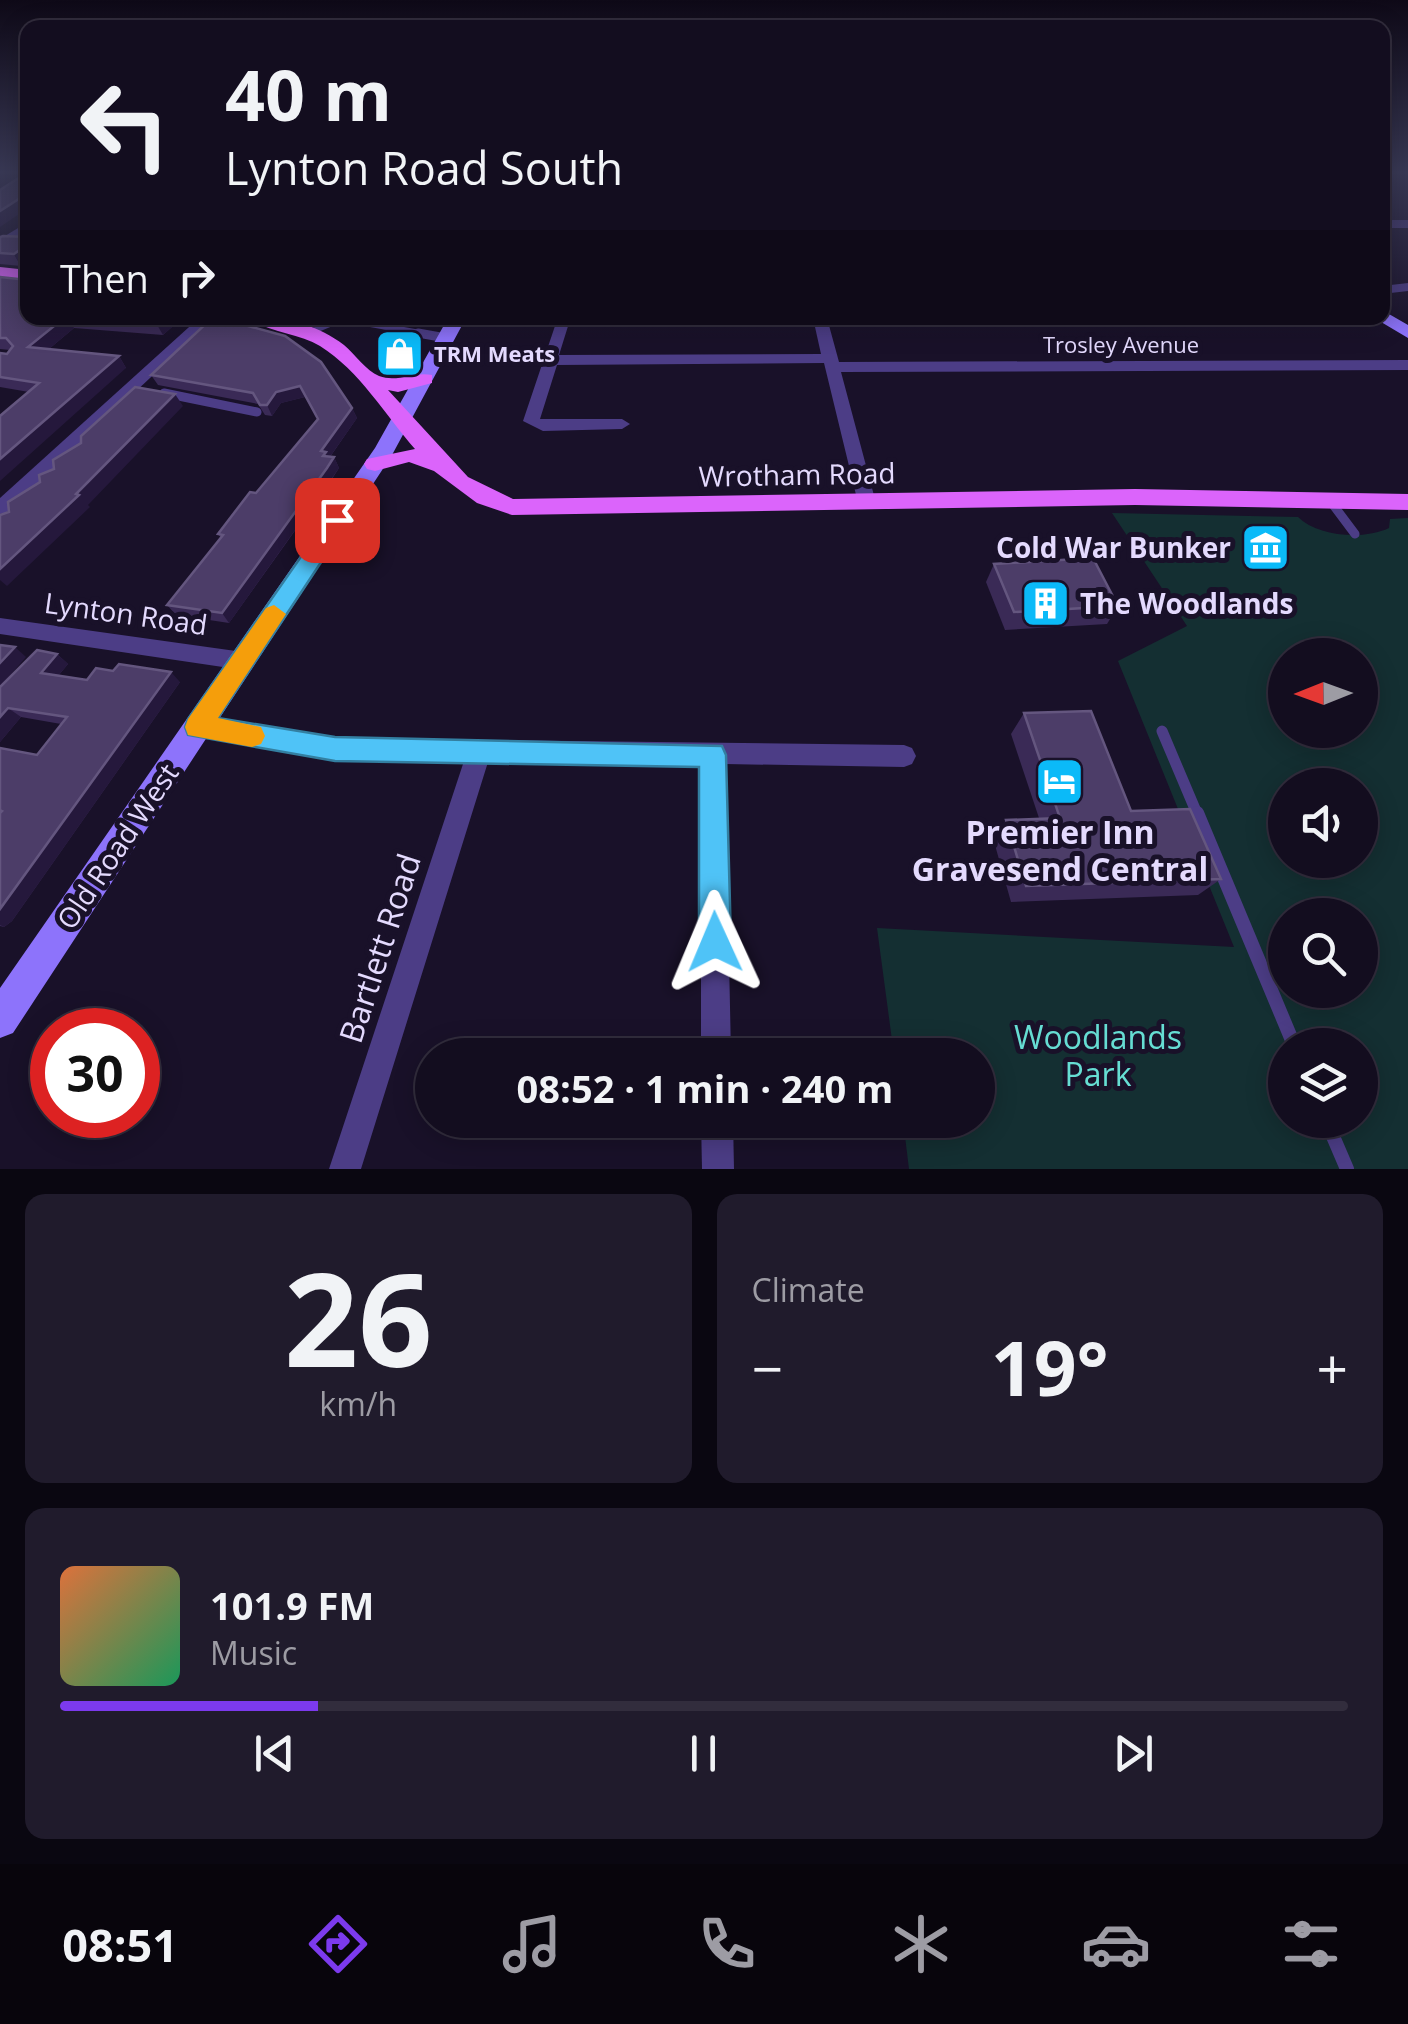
<!DOCTYPE html>
<html lang="en">
<head>
<meta charset="utf-8">
<style>
  :root { --surface:#130d1f; --page:#201b2c; --text:#f1f3f6; --muted:#9d9ca4; --line:#322d3d; --accent:#7c3aed }
  body { margin:0; font-family:"Open Sans",sans-serif; background:var(--page); color:var(--text); height:100vh; display:flex; flex-direction:column; font-size:38px; white-space:nowrap }
  * { box-sizing:border-box; margin:0 }
  p { font-size:32px; color:var(--muted) }
  .icon { flex:none; width:55px; height:55px; fill:none; stroke:currentColor; stroke-width:2; stroke-linecap:round; stroke-linejoin:round }
  .map { position:relative; height:1169px; overflow:hidden }
  .panel { display:flex; flex-direction:column; gap:25px; padding:25px; background:#0a0711; flex:1 }
  .panel>* { flex:none }
  .guide { position:absolute; left:20px; top:20px; width:1370px; height:305px; border-radius:20px; box-shadow:0 5px 25px #0003,0 0 0 2px var(--line); background:#130d1f; color:var(--text); overflow:hidden }
  .needle { width:65px; rotate:269deg }
  .buttons { position:absolute; left:1268px; top:638px; display:grid; gap:20px }
  .buttons a { display:grid; place-items:center; width:110px; height:110px; border-radius:50%; background:var(--surface); box-shadow:0 5px 25px #0003,0 0 0 2px var(--line); font-size:50px }
  .speed { position:absolute; left:30px; top:1008px; display:flex; gap:20px; font-size:50px; font-weight:700; text-align:center }
  .speed>* { display:grid; place-content:center; width:130px; height:130px; border-radius:50%; background:var(--surface); box-shadow:0 5px 25px #0003,0 0 0 2px var(--line); line-height:1 }
  .speed .limit { border:15px solid #d22; background:#fff; color:#111 }
  .pin { position:absolute; display:grid; place-items:center; width:85px; height:85px; color:#fff; margin:-42px; border-radius:20px; box-shadow:0 5px 15px #0006 }
  .me { position:absolute; width:110px; margin:-55px; rotate:359deg; stroke-linejoin:round; filter:drop-shadow(0 0 8px #0008) }
  .turn { display:flex; align-items:center; gap:35px; height:210px; padding:0 40px; font-size:45px }
  .turn .icon { width:130px; height:130px; stroke-width:2.5 }
  .turn b { display:block; font-size:70px; line-height:85px }
  .then { display:flex; align-items:center; height:95px; padding:0 40px; background:#0003; gap:20px; font-size:38px }
  .big { font-size:75px; font-weight:700; line-height:1.1 }
  .panel .tile { flex:1; display:flex; flex-direction:column; justify-content:center; gap:15px; min-width:0; padding:0 35px; border-radius:20px; background:var(--page) }
  .panel .dial { align-items:center; gap:0 }
  .dial b { font-size:130px; line-height:1 }
  .song { display:flex; align-items:center; gap:30px }
  .cover { width:120px; height:120px; border-radius:15px; background:linear-gradient(135deg,hsl(20 70% 55%),hsl(150 70% 35%)) }
  .played { height:10px; border-radius:5px; background:linear-gradient(90deg,var(--accent) 20%,var(--line) 20%) }
  .keys { display:flex; justify-content:space-around; direction:ltr }
  .heat { display:flex; justify-content:space-between; align-items:center; font-size:55px; direction:ltr }
  .panel .tiles { flex:1; display:grid; gap:25px; grid-template-columns:1fr 1fr }
  .tile:last-child { grid-column:span 2 }
  .trip { position:absolute; left:415px; top:1038px; width:580px; height:100px; border-radius:50px; background:var(--surface); box-shadow:0 5px 25px #0003,0 0 0 2px var(--line); font-weight:700; line-height:100px; text-align:center }
  .tab-bar { display:flex; height:160px; justify-content:space-around; align-items:center; background:#08050c; color:var(--muted) }
  .tab-bar .icon { width:70px; height:70px }
  .tab-bar .active { color:var(--accent) }
  .tab-bar b { font-size:45px; color:var(--text) }
  .map>svg:first-child { display:block }
</style>
</head>
<body>
<div class="map">
<svg width="1408" height="1169" viewBox="0 0 1408 1169">
  <rect width="100%" height="100%" fill="#191129"/>
  <path fill="#142f32" fill-rule="evenodd" d="M1112,513L1298,517C1318,537 1364,540 1389,528L1390,519L1408,518V1169H909L903,1120H978V1055H894L877,928L1234,947L1118,661L1187,626ZM1285,655H1360V730H1285ZM1285,785H1360V860H1285ZM1285,915H1360V990H1285ZM1285,1045H1360V1120H1285Z"/>
  <g fill="none" stroke-linecap="round" stroke-linejoin="round">
    <g stroke="#4c3d86" stroke-width="6">
      <path d="M365,323L431,335"/>
      <path d="M308,333L337,321H357"/>
    </g>
    <g stroke="#4c3d86" stroke-width="9">
      <path d="M418,333L446,338"/>
      <path d="M164,393L257,412"/>
      <path d="M1331,502L1355,534"/>
    </g>
    <path stroke="#4c3d86" stroke-width="11" d="M1162,731L1198,816"/>
    <g stroke="#4c3d86" stroke-width="14">
      <path d="M1197,813L1294,1045"/>
      <path d="M1326,1120L1347,1169"/>
    </g>
    <g fill="#4c3d86" fill-rule="evenodd">
      <rect x="1382" y="220" width="26" height="8"/>
      <path d="M28,222V232L0,249V239Z"/>
      <path d="M1408,283V291L1382,294V286Z"/>
      <path d="M199,318H214L6,513L0,514V498Z"/>
      <path d="M813,318H827L839,362L1408,360V370L841,372L876,503L867,509L858,503L824,363L557,365L540,419H622L630,424L622,429L543,431L523,421L557,320L569,323L559,355L821,354Z"/>
      <path d="M0,618L243,652L251,655L254,661L251,667L243,670L0,634Z"/>
      <path d="M198,717L335,738L904,745L912,748L916,756L912,764L904,767L725,764L731,1055H701V764L488,762L361,1169H329L464,761L335,760L198,737L190,734L186,727L190,720Z"/>
      <path d="M701,1120H733L734,1169H702Z"/>
    </g>
    <g fill="#8d73fb" fill-rule="evenodd">
      <path d="M1382,310L1408,325V338L1376,319L1382,318Z"/>
      <path d="M448,318H466L392,455L13,1033L0,1038V988L375,448Z"/>
    </g>
    <g fill="#db64fb" fill-rule="evenodd">
      <path d="M0,267L28,270V280L0,277Z"/>
      <path d="M249,318C282,316 317,324 344,345C355,354 366,371 379,376C398,383 414,371 432,375V383L398,392L388,390L468,477L513,499L1135,489L1408,494V510L1135,505L512,515L477,503L434,471L409,462L375,471L367,469L364,464L367,459L415,449C385,415 360,371 320,346C299,333 267,332 249,318Z"/>
    </g>
  </g>
  <g fill="#3a2a56">
    <path d="M3,236L21,266L0,264V237Z"/>
    <path d="M0,277L28,318H182L163,335L74,328L49,349L119,356L126,368L29,392L0,387V353L7,354L10,350L0,349Z"/>
    <path d="M212,318L352,408L357,418L330,457H334L339,468L332,479L229,623L176,615L167,605L221,538L218,534L256,493L318,420L305,397L281,403L272,416L265,415L258,404L158,385L151,375Z"/>
    <path d="M994,564L1118,606L1107,624L1005,630L986,582Z"/>
    <path d="M57,654L68,664L58,676L87,680L180,682L12,921L4,927L0,926V748L37,755L61,724L21,717L0,742V687Z"/>
    <path d="M1024,713L1131,811L1221,879L1198,895L1011,902L993,838L1006,820L1039,818L1011,734Z"/>
  </g>
  <g fill="#25183c">
    <path d="M28,193V208L0,227V211Z"/>
    <path d="M28,244V261L21,266L14,254Z"/>
    <path d="M64,318H67L74,328L37,359L28,347Z"/>
    <path d="M162,318H182L163,335L156,323Z"/>
    <path d="M119,356L126,368L0,481V459Z"/>
    <path d="M300,386L305,397L281,403L272,416L267,405L276,392Z"/>
    <path d="M175,394L183,406L88,505L90,507L7,586L0,580V569Z"/>
    <path d="M352,408L357,418L329,458L334,457L339,468L229,623L222,613L321,451Z"/>
    <path d="M15,647L26,657L0,687V663Z"/>
    <path d="M57,654L68,664L52,683L41,673Z"/>
    <path d="M171,672L180,682L12,921L4,927L0,925V909Z"/>
    <path d="M8,708L21,717L0,742V717Z"/>
  </g>
  <g fill="#4c3d68" stroke="#64567f" stroke-width="2.5">
    <path d="M25,174H28V193L0,211V190Z"/>
    <path d="M3,236L28,237V244L14,254L0,253V237Z"/>
    <path d="M0,277L28,280L26,284H28V318H64L28,347L119,356L0,459V416L39,383L0,377V353L7,354L13,346L6,338H0Z"/>
    <path d="M85,318H162L156,323Z"/>
    <path d="M212,318H219L285,336L321,362L352,408L321,451L326,452L323,456L334,457L327,468L222,613L167,605L223,535L218,534L250,492L256,493L318,419L300,386L276,392L267,405H260L253,393L151,375Z"/>
    <path d="M135,387L175,394L76,494L79,495L0,569V515L9,512L8,502L40,482L39,475L54,469L53,460L81,443V436Z"/>
    <path d="M1093,558L1118,606L1014,612L994,564Z"/>
    <path d="M0,645L15,647L0,663Z"/>
    <path d="M37,650L57,654L41,673L87,680L96,668L113,671L119,664L171,672L0,909V813L2,811L0,810V748L37,755L67,717L8,708L0,717V687Z"/>
    <path d="M1091,711L1131,811L1190,809L1221,879L1026,886L1006,820L1060,818L1024,713Z"/>
  </g>
  <linearGradient id="sky" x2="0" y2="1"><stop stop-color="#0e0917"/><stop offset="0.51" stop-color="#383854"/><stop offset="1" stop-color="#383854" stop-opacity="0"/></linearGradient>
  <rect width="1408" height="338" fill="url(#sky)"/>
  <path fill="#4fc3f7" stroke="#337fa1" stroke-width="2.5" d="M337,513L345,515V526L218,718L335,737L722,746L726,755L731,942L726,954L715,958L704,954L699,942V767L335,761L188,735L185,727L188,719L330,515Z"/>
  <path fill="#f59e0b" d="M274,605L286,614L218,718L261,727L265,736L261,744L252,747L188,735L185,727L188,719L266,608Z"/>
  <defs>
    <symbol id="shop-square" viewBox="-11 -11 22 22"><rect x="-9" y="-9" width="18" height="18" rx="4" fill="#0bbaf8" stroke="#191129"/><path d="M-5-2.5h2.3a2.7 3.5 0 0 1 5.4 0H5L5.5 6h-11ZM-1.5-2.5h3a1.5 2.3 0 0 0-3 0Z" fill="#fff"/></symbol>
    <symbol id="museum-square" viewBox="-11 -11 22 22"><rect x="-9" y="-9" width="18" height="18" rx="4" fill="#0bbaf8" stroke="#191129"/><path d="M0-6L6-3V-2H-6V-3ZM-5-1h2V3h-2ZM-1-1h2V3h-2ZM3-1h2V3H3ZM-6 4H6V6H-6Z" fill="#fff"/></symbol>
    <symbol id="building-square" viewBox="-11 -11 22 22"><rect x="-9" y="-9" width="18" height="18" rx="4" fill="#0bbaf8" stroke="#191129"/><path d="M-4-6H4V6H1V3H-1V6H-4ZM-2.5-4.3h1.7v1.8h-1.7ZM.8-4.3h1.7v1.8H.8ZM-2.5-1h1.7V.8h-1.7ZM.8-1h1.7V.8H.8Z" fill="#fff"/></symbol>
    <symbol id="hotel-square" viewBox="-11 -11 22 22"><rect x="-9" y="-9" width="18" height="18" rx="4" fill="#0bbaf8" stroke="#191129"/><path d="M-6-4.5h1.5V1H6V5H4.5V3h-9V5H-6ZM-4 0a1.8 1.8 0 1 1 3.6 0ZM.5 0V-2.5h3Q6-2.5 6 0Z" fill="#fff"/></symbol>
  </defs>
  <g fill-rule="evenodd">
    <use href="#shop-square" x="372" y="326" width="55" height="55"/>
    <use href="#museum-square" x="1238" y="520" width="55" height="55"/>
    <use href="#building-square" x="1018" y="576" width="55" height="55"/>
    <use href="#hotel-square" x="1032" y="754" width="55" height="55"/>
  </g>
  <g text-anchor="middle" dominant-baseline="central" stroke-width="10" stroke-linejoin="round" paint-order="stroke">
    <g font-size="22" fill="#e4dafe" stroke="#191129">
      <text x="1121" y="344">Trosley Avenue</text>
    </g>
    <g font-size="22" font-weight="bold" fill="#e4dafe" stroke="#191129" text-anchor="start">
      <text x="434" y="353">TRM Meats</text>
    </g>
    <g font-size="28" fill="#e4dafe" stroke="#191129">
      <text transform="translate(797 474) rotate(-1)">Wrotham Road</text>
      <text transform="translate(126 613) rotate(8)">Lynton Road</text>
      <text transform="translate(117 846) rotate(-56)">Old Road West</text>
    </g>
    <g font-size="28" font-weight="bold" fill="#e4dafe" stroke="#191129" text-anchor="end">
      <text x="1231" y="547">Cold War Bunker</text>
      <text x="1080" y="603" text-anchor="start">The Woodlands</text>
    </g>
    <g font-size="32" font-weight="bold" fill="#e4dafe" stroke="#191129">
      <text x="1060" y="831">Premier Inn<tspan x="1060" dy="37">Gravesend Central</tspan></text>
    </g>
    <g font-size="32" fill="#e4dafe" stroke="#191129">
      <text transform="translate(379 948) rotate(-72)">Bartlett Road</text>
    </g>
    <g font-size="32" fill="#66ddd3" stroke="#191129">
      <text x="1098" y="1036">Woodlands<tspan x="1098" dy="37">Park</tspan></text>
    </g>
  </g>
</svg>
<div class="buttons">
<a><svg class="needle" viewBox="-14 -14 28 28"><path d="M0-13l5 13h-10z" fill="#e53935"/><path d="M0 13l5-13h-10z" fill="#9d9ca4"/></svg></a>
<a><svg class="icon" aria-label="sound" viewBox="0 0 24 24"><path d="M4 9h4l5-4v14l-5-4H4zM17 9q2 3 0 6"/></svg></a>
<a><svg class="icon" aria-label="search" viewBox="0 0 24 24"><circle cx="10" cy="10" r="6"/><path d="M15 15l6 6"/></svg></a>
<a><svg class="icon" aria-label="layers" viewBox="0 0 24 24"><path d="M12 4l9 5-9 5-9-5zM3 14l9 5 9-5"/></svg></a>
</div>
<div class="speed"><div class="limit">30</div></div>
<div class="pin" style="left:337px;top:520px;background:#d93025"><svg class="icon" aria-label="arrive" viewBox="0 0 24 24"><path d="M6 21V4h12l-3 4 3 4H6"/></svg></div>
<svg class="me" style="left:715px;top:942px" viewBox="-20 -20 40 40"><path d="M0-17L14 15 0 8-14 15z" fill="#4fc3f7" stroke="#fff" stroke-width="4"/></svg>
<div class="trip">08:52 · 1 min · 240 m</div>
<div class="guide">
<div class="turn"><svg class="icon" aria-label="left" viewBox="0 0 24 24"><path d="M17 20v-9H6M10 6l-5 5 5 5"/></svg><div><b>40 m</b>Lynton Road South</div></div>
<div class="then">Then<svg class="icon" aria-label="right" viewBox="0 0 24 24"><path d="M7 20v-9h11M14 6l5 5-5 5"/></svg></div>
</div>
</div>
<section class="panel">
<div class="tiles">
<div class="tile dial"><b>26</b><p>km/h</p></div>
<div class="tile"><p>Climate</p>
<div class="heat"><a>−</a><b class="big">19°</b><a>+</a></div>
</div>
<div class="tile">
<div class="song"><i class="cover"></i><div><b>101.9 FM</b><p>Music</p></div></div>
<div class="played"></div>
<div class="keys"><svg class="icon" aria-label="previous" viewBox="0 0 24 24"><path d="M18 5L8 12l10 7zM5 5v14"/></svg><svg class="icon" aria-label="pause" viewBox="0 0 24 24"><path d="M8 5v14M16 5v14"/></svg><svg class="icon" aria-label="next" viewBox="0 0 24 24"><path d="M6 5l10 7-10 7zM19 5v14"/></svg></div>
</div>
</div>
</section>
<nav class="tab-bar">
<b>08:51</b>
<svg class="icon active" aria-label="directions" viewBox="0 0 24 24"><path d="M12 3l9 9-9 9-9-9zM9 14v-3h6M13 9l2 2-2 2"/></svg>
<svg class="icon" aria-label="music" viewBox="0 0 24 24"><path d="M9 18V5l10-2v13"/><circle cx="6" cy="18" r="3"/><circle cx="16" cy="16" r="3"/></svg>
<svg class="icon" aria-label="phone" viewBox="0 0 24 24"><path d="M5 4h4l2 5-3 2q2 4 5 5l2-3 5 2v4C11 20 4 13 5 4z"/></svg>
<svg class="icon" aria-label="climate" viewBox="0 0 24 24"><path d="M12 3v18M4 7l16 10M4 17L20 7"/></svg>
<svg class="icon" aria-label="car" viewBox="0 0 24 24"><path d="M5 17H2v-5l4-1 3-4h7l3 4 3 1v5h-3M9 17h6M6 11h13"/><circle cx="7" cy="17" r="2"/><circle cx="17" cy="17" r="2"/></svg>
<svg class="icon" aria-label="filters" viewBox="0 0 24 24"><path d="M4 7h16M4 17h16"/><circle cx="9" cy="7" r="2"/><circle cx="15" cy="17" r="2"/></svg>
</nav>
</body>
</html>
